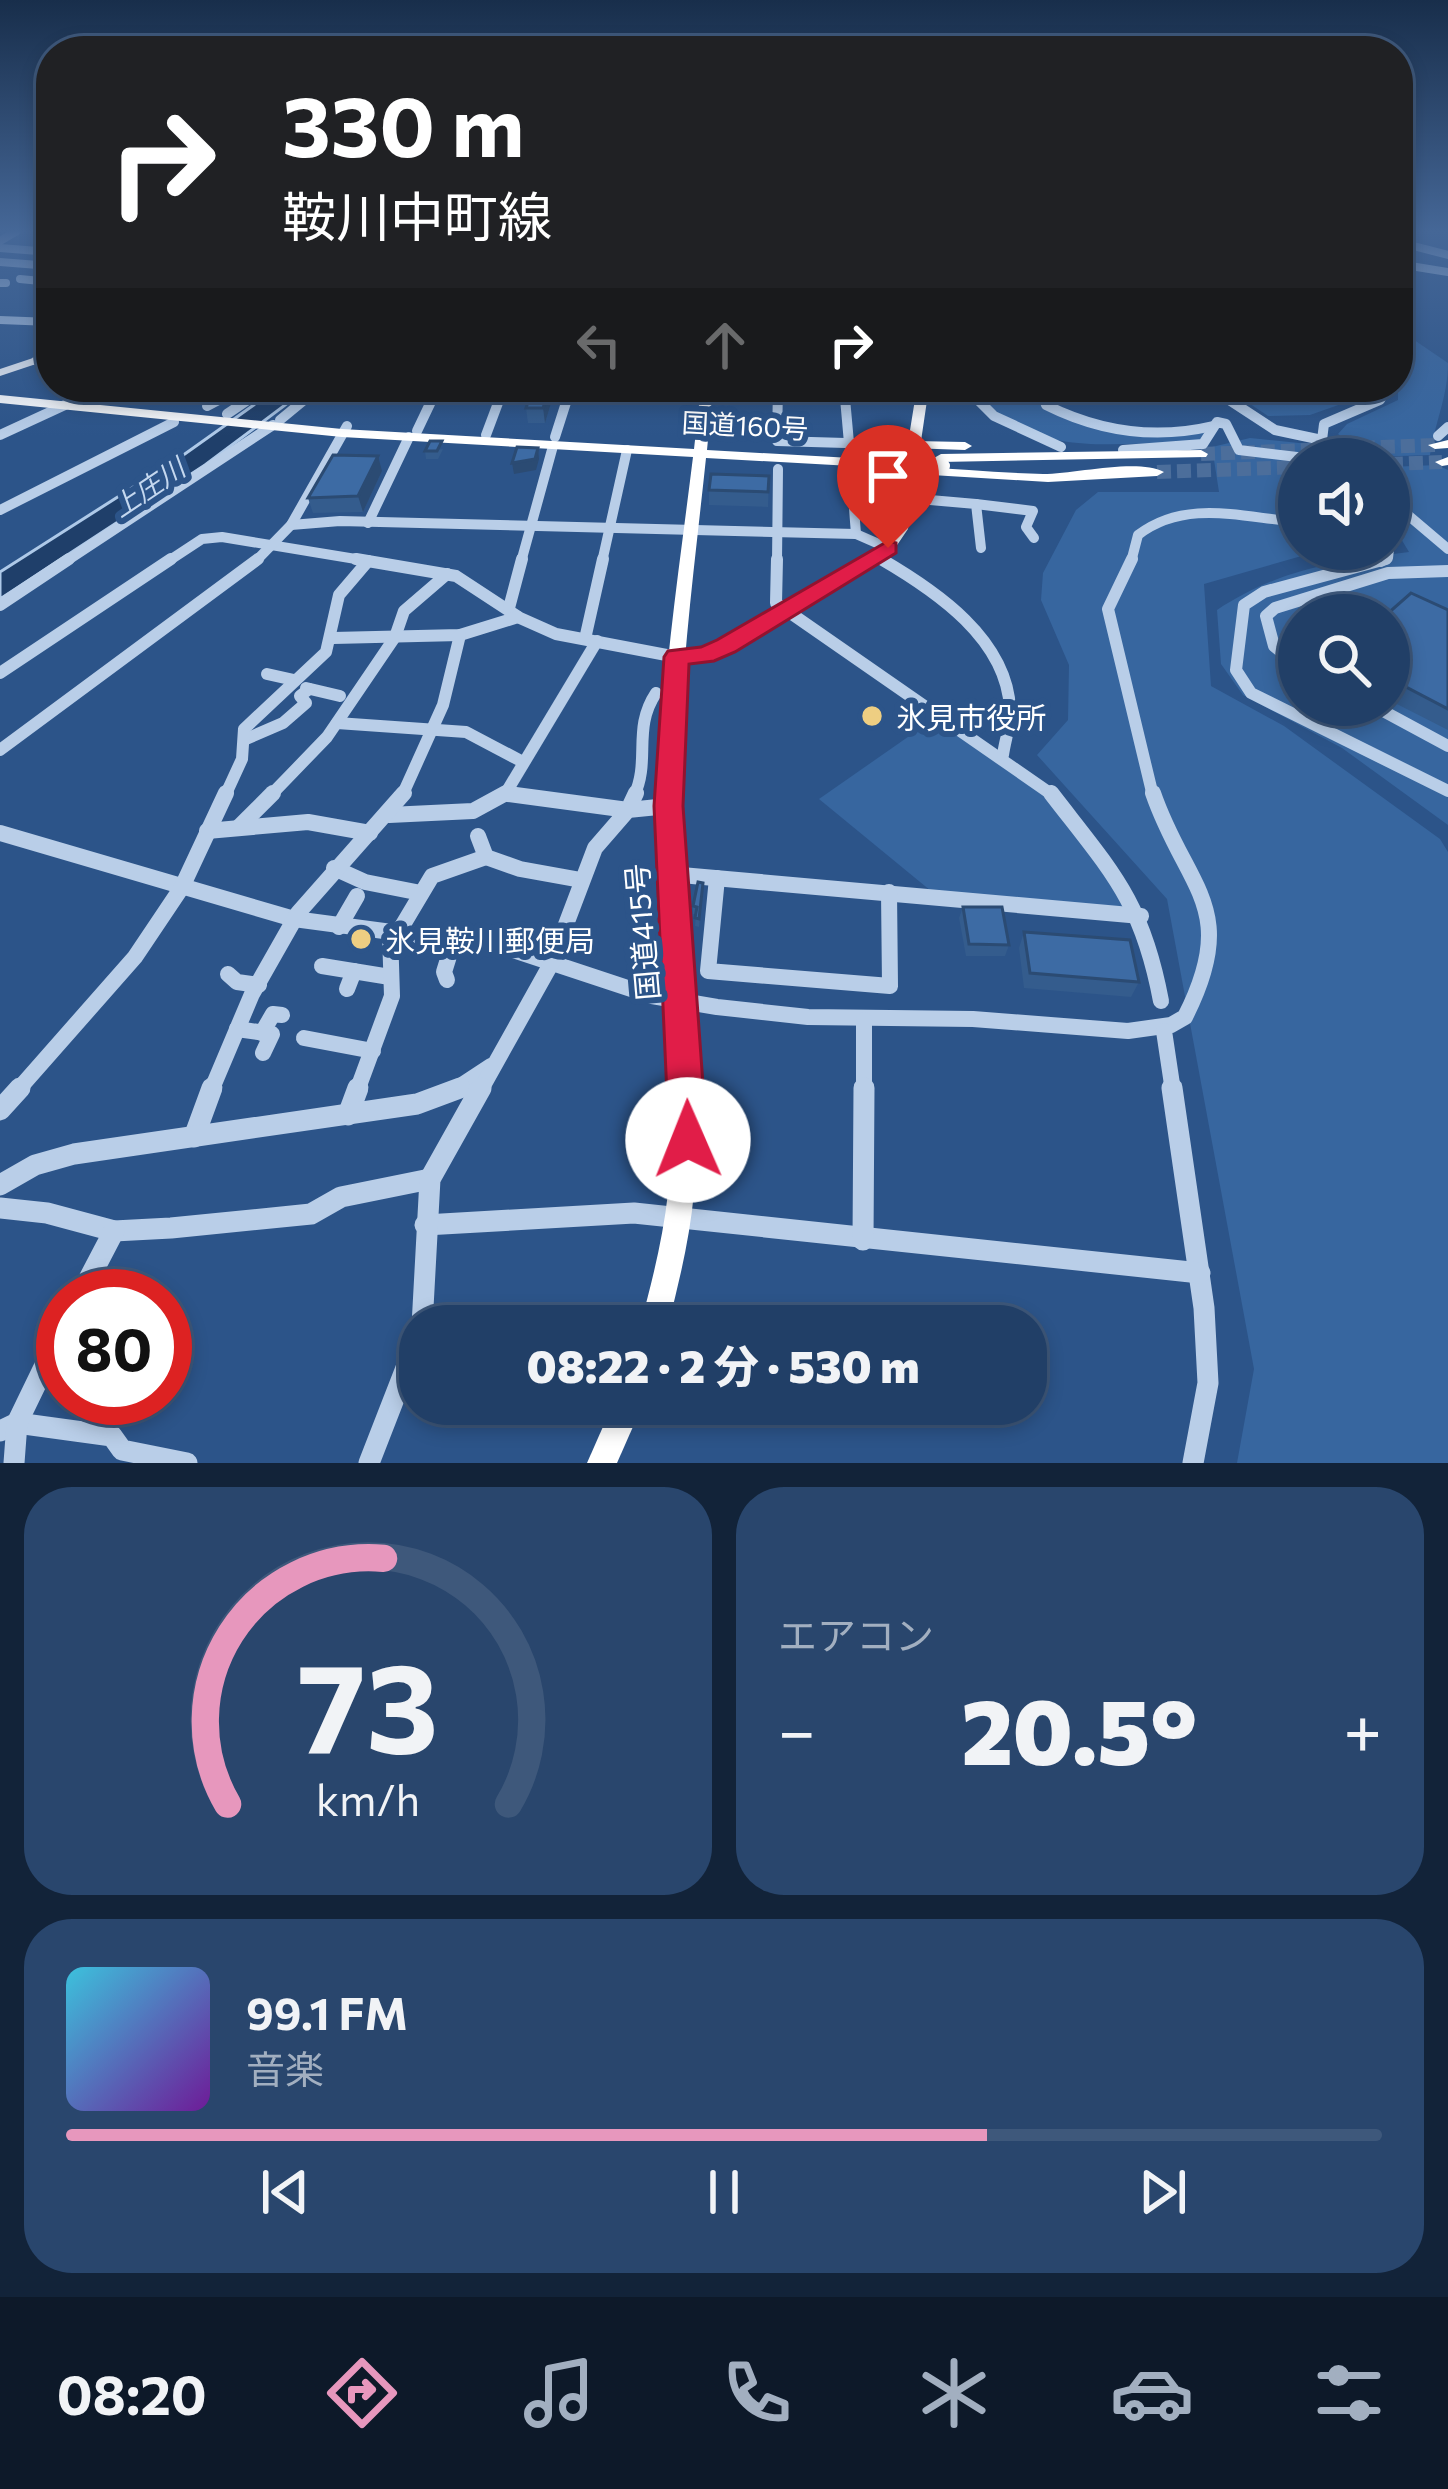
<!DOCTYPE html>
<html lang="ja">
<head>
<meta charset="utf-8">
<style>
  :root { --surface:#213f67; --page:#29466d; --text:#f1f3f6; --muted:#a2afc0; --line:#3e587b; --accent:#e797bd }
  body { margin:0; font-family:Commissioner,"Noto Sans JP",sans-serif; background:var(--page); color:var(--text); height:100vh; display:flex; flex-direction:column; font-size:45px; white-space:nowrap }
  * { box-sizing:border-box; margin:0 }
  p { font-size:39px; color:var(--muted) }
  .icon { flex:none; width:66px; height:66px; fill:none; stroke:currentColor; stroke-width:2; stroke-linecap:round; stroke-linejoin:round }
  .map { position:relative; height:1463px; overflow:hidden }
  .sheet { display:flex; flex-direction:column; gap:24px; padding:24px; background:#122339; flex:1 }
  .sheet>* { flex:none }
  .top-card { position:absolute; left:36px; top:36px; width:1377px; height:366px; border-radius:48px; box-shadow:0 6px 18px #0003,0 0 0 3px var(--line); background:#202124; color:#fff; overflow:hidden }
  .fabs { position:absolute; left:1278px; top:438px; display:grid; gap:24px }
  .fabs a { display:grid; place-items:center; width:132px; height:132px; border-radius:50%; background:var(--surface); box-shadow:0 6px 18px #0003,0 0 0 3px var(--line); font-size:60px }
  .speed { position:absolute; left:36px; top:1269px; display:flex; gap:24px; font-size:60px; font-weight:700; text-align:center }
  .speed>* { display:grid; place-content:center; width:156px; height:156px; border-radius:50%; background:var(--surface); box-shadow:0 6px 18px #0003,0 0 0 3px var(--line); line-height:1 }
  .speed .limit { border:18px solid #d22; background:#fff; color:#111 }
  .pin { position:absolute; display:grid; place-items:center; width:102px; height:102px; color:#fff; margin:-123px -51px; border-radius:50% 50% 50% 0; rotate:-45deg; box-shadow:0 0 12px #0007 }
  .pin .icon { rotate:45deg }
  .me { position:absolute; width:132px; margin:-66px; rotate:359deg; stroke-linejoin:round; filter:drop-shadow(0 0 9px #0008) }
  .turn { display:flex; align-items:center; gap:42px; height:252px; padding:0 48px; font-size:54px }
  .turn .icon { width:156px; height:156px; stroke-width:2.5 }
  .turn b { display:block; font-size:84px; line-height:102px }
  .lanes { display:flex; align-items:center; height:114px; padding:0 48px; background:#0003; justify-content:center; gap:60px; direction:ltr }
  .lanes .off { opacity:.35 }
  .big { font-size:90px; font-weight:800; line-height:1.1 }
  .sheet .widget { flex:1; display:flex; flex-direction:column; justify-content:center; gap:18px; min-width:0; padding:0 42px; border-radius:48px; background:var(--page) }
  .sheet .dial { align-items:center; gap:0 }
  .dial svg { height:312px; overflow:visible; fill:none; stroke:var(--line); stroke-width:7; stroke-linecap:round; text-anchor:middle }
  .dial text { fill:var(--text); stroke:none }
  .song { display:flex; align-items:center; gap:36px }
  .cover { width:144px; height:144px; border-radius:18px; background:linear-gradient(135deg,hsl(190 70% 55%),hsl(280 70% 35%)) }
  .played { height:12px; border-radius:6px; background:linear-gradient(90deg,var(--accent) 70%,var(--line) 70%) }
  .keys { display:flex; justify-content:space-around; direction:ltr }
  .heat { display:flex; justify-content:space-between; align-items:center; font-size:66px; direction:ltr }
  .sheet .tiles { flex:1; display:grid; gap:24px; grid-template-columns:1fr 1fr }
  .widget:last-child { grid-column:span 2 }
  .trip { position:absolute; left:399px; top:1305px; width:648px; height:120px; border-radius:48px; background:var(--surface); box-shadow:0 6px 18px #0003,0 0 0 3px var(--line); font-weight:800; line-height:120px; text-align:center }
  .tab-bar { display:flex; height:192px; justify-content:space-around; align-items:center; background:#0d1929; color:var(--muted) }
  .tab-bar .icon { width:84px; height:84px }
  .tab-bar .on { color:var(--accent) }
  .tab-bar b { font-size:54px; color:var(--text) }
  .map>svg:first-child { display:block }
</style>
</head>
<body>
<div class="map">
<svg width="1448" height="1463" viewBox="0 0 1448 1463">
  <rect width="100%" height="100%" fill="#2c5489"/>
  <g fill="#37669f" fill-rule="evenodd">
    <path d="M1398,329L1448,363C1448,396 1435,422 1430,455L1370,457L1338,434L1347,424L1398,400Z"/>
    <path d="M971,387H1038L1041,403C1099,442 1142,433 1208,430L1204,440L1184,443C1098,442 1036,460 971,387Z"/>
    <path d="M1225,387H1362L1364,396L1310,415L1268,416Z"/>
    <path d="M1250,438L1309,444L1319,459H1299V549H1326L1204,584L1211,686L1284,726L1440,839L1448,852V1463H1237L1254,1369L1167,899L1037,755L1068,720L1069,665L1041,600L1043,573L1076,510L1098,492H1219L1212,447Z"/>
    <path d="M1437,465L1448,470V825L1342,748L1243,695L1221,664L1217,610C1281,568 1335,562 1409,552L1389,519V467ZM1299,615H1389V705H1299Z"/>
    <path d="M938,716L1040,788L1123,896V907L931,891L819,799Z"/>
  </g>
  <path fill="#1f3f6a" stroke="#aec9e8" stroke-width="3" d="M279,387H309L205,465L0,599V572L182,456Z"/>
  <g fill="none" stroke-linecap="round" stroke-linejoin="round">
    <g stroke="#4c6e9b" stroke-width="14" stroke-dasharray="14 6" stroke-linecap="butt">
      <path d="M1201,454L1435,445"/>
      <path d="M1389,464L1442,462"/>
      <path d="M1157,472L1299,467"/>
    </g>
    <g stroke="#b9cee8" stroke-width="8">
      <path d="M0,241L17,231"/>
      <path d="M1398,242L1448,255"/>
      <path d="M0,248L51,252"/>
      <path d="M0,262L51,266"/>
      <path d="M1398,264L1448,272"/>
      <path d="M20,279L51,282"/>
      <path d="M0,283H6"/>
      <path d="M0,320L51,322"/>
      <path d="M35,361L51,367"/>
    </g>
    <g stroke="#b9cee8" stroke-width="10">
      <path d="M778,387L777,441L914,445"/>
      <path d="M844,387L849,443"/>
      <path d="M965,387L994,416L1061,447"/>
      <path d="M1040,387L1046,405C1100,432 1154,440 1213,426"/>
      <path d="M1065,387H1103"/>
      <path d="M1167,387L1220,394L1275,430L1322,440"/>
      <path d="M207,406L243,387"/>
      <path d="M227,414L267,387"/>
      <path d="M280,420L320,387"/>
      <path d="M417,431L438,387"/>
      <path d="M0,435L104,387"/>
      <path d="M486,435L504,387"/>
      <path d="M1438,436L1448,427"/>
      <path d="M555,437L571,387"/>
      <path d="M1123,450L1203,444L1217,422L1226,424L1239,450L1314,459"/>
      <path d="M1341,459L1322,440L1324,424L1380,400L1387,387"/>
      <path d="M907,498L976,504L981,548"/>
      <path d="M1389,499L1448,549"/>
      <path d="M976,504L1033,511L1026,527L1034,538"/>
      <path d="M0,510L174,422"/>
      <path d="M368,523L409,437"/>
      <path d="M291,525L340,521L856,534L888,548"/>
      <path d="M856,534L851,470L912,473"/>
      <path d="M877,557L886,562"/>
      <path d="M65,562L273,425"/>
      <path d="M167,562L202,539L222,537L374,562"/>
      <path d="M255,562L291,525L347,426"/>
      <path d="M521,562L553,446"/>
      <path d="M602,562L627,450"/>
      <path d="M777,562L778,469"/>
      <path d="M1131,562L1138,535C1186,498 1244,518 1299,522"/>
      <path d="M1381,562L1388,558L1389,549"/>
    </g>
    <g stroke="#b9cee8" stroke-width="12">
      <path d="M356,559L456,576L520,618L556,634L677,657"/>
      <path d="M777,559L776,603L1054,796"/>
      <path d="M881,559C936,591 1007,639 1010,709C1011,724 1005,740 1003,755"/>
      <path d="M1132,559L1108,609L1153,796"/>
      <path d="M1386,559L1264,592L1244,605L1236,670L1251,693L1448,791"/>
      <path d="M0,605L69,559"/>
      <path d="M509,608L522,559"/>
      <path d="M333,638L460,635L518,617"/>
      <path d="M585,639L603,559"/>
      <path d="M1299,666L1274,646L1266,616L1275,608L1388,573L1448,571"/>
      <path d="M0,673L171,559"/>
      <path d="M267,674L294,680"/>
      <path d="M306,688L340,696"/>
      <path d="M1372,705L1448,746"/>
      <path d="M337,723L466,732L523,762"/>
      <path d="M246,739L283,723L306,703L300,696L309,689"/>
      <path d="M0,750L258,559"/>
      <path d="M508,794L520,796"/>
      <path d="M225,796L242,759L244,729L326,652L339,595L368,561"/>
      <path d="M270,796L327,737L395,637L404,611L447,574"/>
      <path d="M402,796L443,705L460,635"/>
      <path d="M504,796L597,641"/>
      <path d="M634,796C651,760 632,729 656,693"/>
    </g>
    <g stroke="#b9cee8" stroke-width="16">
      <path d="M1051,793C1111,871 1142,900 1161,1001"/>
      <path d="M508,794L628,810L636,793"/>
      <path d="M389,815L473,811L506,793"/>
      <path d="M239,827L273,793"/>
      <path d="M207,831L308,822L370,833"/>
      <path d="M0,833L294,919L504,947L652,996L717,1007L808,1017L973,1019L1128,1031L1171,1025L1185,1017C1241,907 1186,889 1153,793"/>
      <path d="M486,857L520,869L581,880"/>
      <path d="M334,868L365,882L421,893"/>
      <path d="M670,874L1141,916"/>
      <path d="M717,878L708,971L890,986L889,892"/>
      <path d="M339,927L357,896"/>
      <path d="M398,933L432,876L486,857L478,836"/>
      <path d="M322,966L390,977"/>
      <path d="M228,974L237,982L259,985"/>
      <path d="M447,980L444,972L454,940"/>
      <path d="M347,989L354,971"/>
      <path d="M237,1029L272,1034L263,1053"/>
      <path d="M1164,1031L1173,1091"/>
      <path d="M262,1033L273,1014L282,1015"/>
      <path d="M304,1038L373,1051"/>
      <path d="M17,1091L135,957L182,887L226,793"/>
      <path d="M211,1091L252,994L298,913L404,793"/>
      <path d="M357,1091L392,996L390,933"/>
      <path d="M453,1091L491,1066"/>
      <path d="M480,1091L551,964L595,848L628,810L668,806"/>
      <path d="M864,1091V1020"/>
    </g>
    <g stroke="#b9cee8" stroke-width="21">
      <path d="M1172,1088L1204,1308L1208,1383L1193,1463"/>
      <path d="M0,1110L20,1088"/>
      <path d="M348,1115L358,1088"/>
      <path d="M194,1137L212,1088"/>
      <path d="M0,1185L35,1165L74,1154L417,1104L460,1088"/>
      <path d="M0,1208L47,1213L114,1231L171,1228L311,1214L341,1197L430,1179"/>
      <path d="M425,1225L634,1213L1200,1273"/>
      <path d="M863,1240L864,1088"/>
      <path d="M80,1296L114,1231"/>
      <path d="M422,1326L430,1179L481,1088"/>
      <path d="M0,1431L17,1423L112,1436L122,1450L187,1463"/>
      <path d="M14,1463L17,1423L63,1328"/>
      <path d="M369,1463L420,1332"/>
    </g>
    <g fill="#fbfcfe" fill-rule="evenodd">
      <path d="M51,352V359L0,376V369Z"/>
      <path d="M917,387H929L908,529L893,551L731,649L705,660L672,661L669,657L672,653L703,650L721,643L883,545L894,529Z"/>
    </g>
    <g fill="#fff" fill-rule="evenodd">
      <path d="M701,387H713L707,450L887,460L894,464L887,468L706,458C694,572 678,687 679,802C679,932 706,1062 694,1192C690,1238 679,1282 668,1326H640C652,1282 663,1238 668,1193C683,1063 658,931 659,801C661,686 679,571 693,457L342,437L0,403V395L342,429L694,449Z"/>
      <path d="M1448,440V448L1435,449L1428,445Z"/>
      <path d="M914,441L965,442L972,446L965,450L909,448V442Z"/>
      <path d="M1201,450L1208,454L1206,457L941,462L934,458L941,454Z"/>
      <path d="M1448,457V465L1442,466L1435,462Z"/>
      <path d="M920,467C961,469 1002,473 1043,474C1076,474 1137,458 1164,472L1157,476L1048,482L915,474V468Z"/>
      <path d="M613,1404H643L617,1463H587Z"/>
    </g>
    <path stroke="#fff" stroke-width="14" d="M887,464L943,466"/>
  </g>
  <g fill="#345c8d">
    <path d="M533,387H556L545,423H528L526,408Z"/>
    <path d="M443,449L438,459H426L425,451Z"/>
    <path d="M382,471L363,512L313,513L308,498Z"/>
    <path d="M769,476L768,507L709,505V490Z"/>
    <path d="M1448,610V730L1389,700V615Z"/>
    <path d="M703,890L699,927L695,926L696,914H693V906Z"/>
    <path d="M963,907L1009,945L1005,956H966L959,918Z"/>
    <path d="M1024,932L1139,982L1131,997L1024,988L1019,948Z"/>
  </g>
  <g fill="#2b4b73">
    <path d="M550,387H556L545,423L543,408Z"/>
    <path d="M538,448L539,459L536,470L514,474L512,463Z"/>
    <path d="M378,456L382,471L363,512L358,496Z"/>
  </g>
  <g fill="#3d6ba4" stroke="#2b4b73" stroke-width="3">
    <path d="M533,387H550L543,408H526Z"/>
    <path d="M430,441H442L437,451H425Z"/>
    <path d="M517,447L538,448L535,459L512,463Z"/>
    <path d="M333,455L378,456L358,496L308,498Z"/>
    <path d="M711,474L769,476L768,492L709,490Z"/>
    <path d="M1411,593L1448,610V709L1389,678V615H1386Z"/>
    <path d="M698,882L703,883L699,919L695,918L697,907L693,906Z"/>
    <path d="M963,907H1002L1009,945L969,944Z"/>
    <path d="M1024,932L1130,940L1139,982L1030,973Z"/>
  </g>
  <linearGradient id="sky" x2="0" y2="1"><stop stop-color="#182e4b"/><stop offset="0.53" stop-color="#456797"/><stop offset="1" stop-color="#456797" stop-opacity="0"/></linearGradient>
  <rect width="1448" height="436" fill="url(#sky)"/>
  <path fill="#e11d48" stroke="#92132f" stroke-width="3" d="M888,541L896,543V553L735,652L714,661L689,664L683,806L707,1140L701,1153L688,1159L674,1153L669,1140L654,806L664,657L668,651L701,647L717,640Z"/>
  <g fill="#eece82" stroke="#2c5489" stroke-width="4.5">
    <circle cx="872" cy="716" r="12"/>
    <circle cx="361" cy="939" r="12"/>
  </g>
  <g text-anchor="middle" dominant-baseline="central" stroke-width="12" stroke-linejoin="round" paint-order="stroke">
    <g font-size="27" fill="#fff" stroke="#2c5489">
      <text transform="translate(745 425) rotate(3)">国道160号</text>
    </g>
    <g font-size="27" font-style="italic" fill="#c5d8ef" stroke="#2c5489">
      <text transform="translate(148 487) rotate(-34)">上庄川</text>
    </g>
    <g font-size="30" fill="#fff" stroke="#2c5489" text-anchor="start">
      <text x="896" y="716">氷見市役所</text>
      <text x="385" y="939">氷見鞍川郵便局</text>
    </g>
    <g font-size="30" fill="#fff" stroke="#2c5489">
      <text transform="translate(641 932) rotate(-95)">国道415号</text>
    </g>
  </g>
</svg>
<div class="fabs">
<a><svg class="icon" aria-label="sound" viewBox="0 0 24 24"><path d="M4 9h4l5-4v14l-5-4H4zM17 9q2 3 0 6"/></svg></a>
<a><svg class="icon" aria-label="search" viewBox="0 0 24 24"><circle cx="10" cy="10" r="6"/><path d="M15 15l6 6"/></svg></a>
</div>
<div class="speed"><div class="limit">80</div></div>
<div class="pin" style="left:888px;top:548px;background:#d93025"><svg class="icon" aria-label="arrive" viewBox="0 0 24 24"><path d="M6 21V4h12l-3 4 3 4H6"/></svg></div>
<svg class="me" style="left:688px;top:1140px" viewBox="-20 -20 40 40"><circle r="19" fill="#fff"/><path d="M0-13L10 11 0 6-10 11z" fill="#e11d48"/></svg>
<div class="trip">08:22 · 2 分 · 530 m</div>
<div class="top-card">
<div class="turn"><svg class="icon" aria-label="right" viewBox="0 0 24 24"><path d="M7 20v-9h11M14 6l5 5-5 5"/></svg><div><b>330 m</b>鞍川中町線</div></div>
<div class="lanes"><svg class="icon off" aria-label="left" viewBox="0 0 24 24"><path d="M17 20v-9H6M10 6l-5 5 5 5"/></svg><svg class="icon off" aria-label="ahead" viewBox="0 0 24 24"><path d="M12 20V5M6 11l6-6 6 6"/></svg><svg class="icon" aria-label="right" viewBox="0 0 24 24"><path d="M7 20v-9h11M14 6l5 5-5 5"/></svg></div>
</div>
</div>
<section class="sheet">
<div class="tiles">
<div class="widget dial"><svg viewBox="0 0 100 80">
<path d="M14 69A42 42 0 1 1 86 69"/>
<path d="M14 69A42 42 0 0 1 54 6" stroke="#e797bd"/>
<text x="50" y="56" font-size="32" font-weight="700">73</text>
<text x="50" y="72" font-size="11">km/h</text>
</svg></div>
<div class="widget"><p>エアコン</p>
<div class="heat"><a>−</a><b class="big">20.5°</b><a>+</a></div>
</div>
<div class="widget">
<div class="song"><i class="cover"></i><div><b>99.1 FM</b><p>音楽</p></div></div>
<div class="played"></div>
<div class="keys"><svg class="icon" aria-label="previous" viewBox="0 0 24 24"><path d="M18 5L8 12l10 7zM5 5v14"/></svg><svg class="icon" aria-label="pause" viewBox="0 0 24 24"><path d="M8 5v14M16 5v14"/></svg><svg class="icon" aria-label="next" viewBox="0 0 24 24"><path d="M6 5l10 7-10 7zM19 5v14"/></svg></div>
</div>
</div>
</section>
<nav class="tab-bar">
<b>08:20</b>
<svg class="icon on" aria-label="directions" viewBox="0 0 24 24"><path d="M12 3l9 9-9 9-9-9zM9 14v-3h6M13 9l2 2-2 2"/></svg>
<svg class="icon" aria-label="music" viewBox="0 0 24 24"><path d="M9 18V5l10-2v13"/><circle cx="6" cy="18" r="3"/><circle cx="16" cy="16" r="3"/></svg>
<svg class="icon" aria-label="phone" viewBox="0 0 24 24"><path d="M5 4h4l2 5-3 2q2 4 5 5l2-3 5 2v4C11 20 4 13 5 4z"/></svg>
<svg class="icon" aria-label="climate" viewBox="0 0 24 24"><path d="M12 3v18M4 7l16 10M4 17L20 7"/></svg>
<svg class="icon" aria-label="car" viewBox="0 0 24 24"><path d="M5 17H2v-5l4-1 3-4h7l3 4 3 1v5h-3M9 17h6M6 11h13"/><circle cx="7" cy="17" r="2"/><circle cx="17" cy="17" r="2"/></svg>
<svg class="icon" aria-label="filters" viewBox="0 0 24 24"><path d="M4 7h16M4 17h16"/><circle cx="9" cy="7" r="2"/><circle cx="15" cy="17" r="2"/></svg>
</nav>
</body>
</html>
